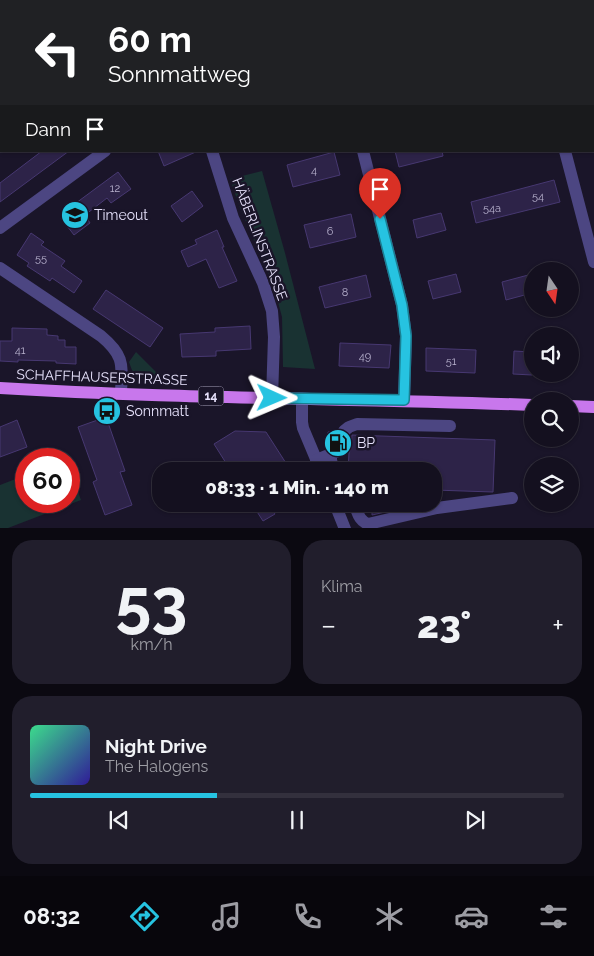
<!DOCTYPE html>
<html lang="de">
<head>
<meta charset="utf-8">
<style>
  :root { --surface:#14101f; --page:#211e2c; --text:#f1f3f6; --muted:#9d9da4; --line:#33303d; --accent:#26c3e1 }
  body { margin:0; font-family:Raleway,sans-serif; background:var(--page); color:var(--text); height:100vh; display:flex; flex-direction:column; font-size:19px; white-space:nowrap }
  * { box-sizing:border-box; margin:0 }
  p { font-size:16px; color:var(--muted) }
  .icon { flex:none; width:28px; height:28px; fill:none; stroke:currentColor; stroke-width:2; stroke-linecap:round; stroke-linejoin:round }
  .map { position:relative; height:528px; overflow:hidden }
  .sheet { display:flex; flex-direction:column; gap:12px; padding:12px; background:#0b0911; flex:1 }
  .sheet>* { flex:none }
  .guide { position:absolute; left:0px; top:0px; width:595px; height:152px; box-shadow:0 1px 4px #0004,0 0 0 1px var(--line); background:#202124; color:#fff; overflow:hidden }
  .needle { width:32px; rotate:167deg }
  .fabs { position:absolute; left:524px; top:262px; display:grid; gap:10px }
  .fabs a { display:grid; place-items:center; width:55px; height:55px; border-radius:50%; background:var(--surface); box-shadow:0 1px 4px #0004,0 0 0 1px var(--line); font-size:25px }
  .speed { position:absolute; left:15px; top:448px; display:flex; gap:10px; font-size:25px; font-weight:700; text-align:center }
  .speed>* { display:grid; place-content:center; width:65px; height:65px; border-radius:50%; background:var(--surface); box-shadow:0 1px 4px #0004,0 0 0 1px var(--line); line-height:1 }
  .speed .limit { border:8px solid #d22; background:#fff; color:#111 }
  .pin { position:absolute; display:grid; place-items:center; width:42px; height:42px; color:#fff; margin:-51px -21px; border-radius:50% 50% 50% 0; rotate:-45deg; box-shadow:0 0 5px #0007 }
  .pin .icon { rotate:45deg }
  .me { position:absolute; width:55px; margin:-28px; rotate:91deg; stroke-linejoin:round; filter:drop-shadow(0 0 4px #0008) }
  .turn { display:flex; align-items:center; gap:18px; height:105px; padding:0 25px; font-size:22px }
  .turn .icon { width:65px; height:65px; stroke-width:2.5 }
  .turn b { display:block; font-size:35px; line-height:42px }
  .then { display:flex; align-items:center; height:48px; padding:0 25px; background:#0003; gap:10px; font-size:19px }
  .big { font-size:38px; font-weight:800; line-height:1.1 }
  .sheet .widget { flex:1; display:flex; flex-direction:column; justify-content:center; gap:8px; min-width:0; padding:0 18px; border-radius:20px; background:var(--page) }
  .sheet .dial { align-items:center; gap:0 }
  .dial b { font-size:65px; line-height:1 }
  .song { display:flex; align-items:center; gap:15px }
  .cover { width:60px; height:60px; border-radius:8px; background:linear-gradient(135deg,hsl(150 70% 55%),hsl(250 70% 35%)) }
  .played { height:5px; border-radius:2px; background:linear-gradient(90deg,var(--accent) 35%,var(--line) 35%) }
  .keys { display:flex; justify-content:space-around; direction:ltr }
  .heat { display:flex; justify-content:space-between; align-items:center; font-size:28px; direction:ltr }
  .sheet .tiles { flex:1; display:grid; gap:12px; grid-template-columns:1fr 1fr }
  .widget:last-child { grid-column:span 2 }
  .trip { position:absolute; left:152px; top:462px; width:290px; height:50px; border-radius:20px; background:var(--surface); box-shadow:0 1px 4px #0004,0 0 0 1px var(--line); font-weight:800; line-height:50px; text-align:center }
  .tabs { display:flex; height:80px; justify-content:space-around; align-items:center; background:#08060c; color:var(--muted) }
  .tabs .icon { width:35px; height:35px }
  .tabs .selected { color:var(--accent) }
  .tabs b { font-size:22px; color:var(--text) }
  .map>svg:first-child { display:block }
</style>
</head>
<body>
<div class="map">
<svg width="594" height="529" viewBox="0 0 594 529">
  <rect width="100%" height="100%" fill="#1a1529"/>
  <g fill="#193232">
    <path d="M262,171L285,253L315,369L283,367L282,317L274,287L240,208L230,179Z"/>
    <path d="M136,352L156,372L174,379L137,378L133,373L129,362Z"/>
    <path d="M69,468L81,500L8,528H0V485L26,475V501H69Z"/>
  </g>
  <g fill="#2d2348" stroke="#473871">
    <path d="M42,151H69L0,202V183Z"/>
    <path d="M158,151H198L164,166Z"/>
    <path d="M395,151H442L443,156L399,167Z"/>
    <path d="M334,152L340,175L293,187L287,165Z"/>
    <path d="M118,172L131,189L111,203L107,198L85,215L90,223L74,235L61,218L78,206L76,203Z"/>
    <path d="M554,180L560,202L476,223L471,202Z"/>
    <path d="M192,191L203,206L182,222L171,206Z"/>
    <path d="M441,213L446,230L417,238L413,220Z"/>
    <path d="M351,214L356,237L310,248L304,225Z"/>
    <path d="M217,230L224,247H222L237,281L219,288L206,259L188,267L181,251L197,244L195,240Z"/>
    <path d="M31,233L44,242L41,245L65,261L61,266L82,281L74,293L52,278L50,281L27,266L29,263L17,255Z"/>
    <path d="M456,274L461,292L433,299L428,281Z"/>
    <path d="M532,274V293L506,300L502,282Z"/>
    <path d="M366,275L371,297L325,308L319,287Z"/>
    <path d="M106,290L163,328L150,347L93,309Z"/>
    <path d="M250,326L251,349L216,351V356L182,357L180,334L215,332V328Z"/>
    <path d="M12,328L47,329V335L58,336V340H65V347H76V364L56,363V361L18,360V362L0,361V341H12Z"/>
    <path d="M340,343L391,345L389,368L339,366Z"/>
    <path d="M426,348L476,350L475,373L426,371Z"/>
    <path d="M514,351L532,352V375L513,374Z"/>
    <path d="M106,417L125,471L120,472L132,505L105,515L93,482L97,480L78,427Z"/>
    <path d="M17,420L27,447L0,457V427Z"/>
    <path d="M235,431L266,432L291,471H231L214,444Z"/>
    <path d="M328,432H336L335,444L328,447Z"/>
    <path d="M352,435L495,440L493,492L434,490V471H348L349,453L351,448Z"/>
    <path d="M252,504H268L275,514L263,521Z"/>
    <path d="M372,504H407V507L372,515Z"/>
  </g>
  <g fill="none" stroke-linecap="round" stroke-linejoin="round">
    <g stroke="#4c4682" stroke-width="12">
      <path d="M5,0V1"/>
      <path d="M144,0V1"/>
      <path d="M526,0L527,1"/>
      <path d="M553,1L558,0"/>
      <path d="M0,34L1,33"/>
      <path d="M212,151L233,218L263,283L272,311L274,337L272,398"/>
      <path d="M363,151L402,305L406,336L404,400"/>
      <path d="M565,151L594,262"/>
      <path d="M0,228L105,151"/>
      <path d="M0,268L101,336C125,356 122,365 121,393"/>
      <path d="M302,399V422L303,428L321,471"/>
      <path d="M331,454V460L334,471"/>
      <path d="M316,460L341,450L343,447L344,431L349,427L357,424L450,426"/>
      <path d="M335,504L345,529"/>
      <path d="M354,504C358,512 358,520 368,524L437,508L512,498"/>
    </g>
    <g stroke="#c877ec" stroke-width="12">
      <path d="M0,388C177,399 355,398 532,405"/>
      <path d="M570,406L594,407"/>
    </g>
  </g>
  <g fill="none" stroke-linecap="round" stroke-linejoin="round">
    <defs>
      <path id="route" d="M272,398L404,400L406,336L402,305L380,219"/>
    </defs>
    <use href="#route" stroke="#197f92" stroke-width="12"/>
    <use href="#route" stroke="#26c3e1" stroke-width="9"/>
  </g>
  <defs>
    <symbol id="school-disc" viewBox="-11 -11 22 22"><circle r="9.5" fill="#26c3e1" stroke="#1a1529"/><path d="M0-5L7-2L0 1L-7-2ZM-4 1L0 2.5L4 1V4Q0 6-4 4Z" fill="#111"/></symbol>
    <symbol id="bus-disc" viewBox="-11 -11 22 22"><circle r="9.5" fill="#26c3e1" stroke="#1a1529"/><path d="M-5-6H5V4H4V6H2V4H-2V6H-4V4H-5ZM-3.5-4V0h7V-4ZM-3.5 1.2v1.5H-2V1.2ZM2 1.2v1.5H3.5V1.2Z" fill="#111"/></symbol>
    <symbol id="fuel-disc" viewBox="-11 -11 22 22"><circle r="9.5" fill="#26c3e1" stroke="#1a1529"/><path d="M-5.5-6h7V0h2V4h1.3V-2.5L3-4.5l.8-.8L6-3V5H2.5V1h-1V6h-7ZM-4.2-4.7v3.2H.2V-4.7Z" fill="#111"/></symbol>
  </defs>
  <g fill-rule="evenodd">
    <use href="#school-disc" x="59" y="199" width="32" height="32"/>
    <use href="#bus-disc" x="91" y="395" width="32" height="32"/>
    <use href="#fuel-disc" x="322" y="427" width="32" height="32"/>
  </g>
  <g text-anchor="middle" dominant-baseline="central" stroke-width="5" stroke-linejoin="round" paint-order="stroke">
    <g font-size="11" fill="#b8b2ce">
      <text x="314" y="170">4</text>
      <text x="115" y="188">12</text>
      <text x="538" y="196">54</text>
      <text x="492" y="208">54a</text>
      <text x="330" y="231">6</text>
      <text x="41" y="258">55</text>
      <text x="345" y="292">8</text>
      <text x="20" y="350">41</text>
      <text x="365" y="356">49</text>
      <text x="451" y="361">51</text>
    </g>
    <rect fill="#1a1529" stroke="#a9a4bc" stroke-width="1" x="198.5" y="386.5" width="25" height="19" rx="4"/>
    <g font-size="12" font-weight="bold" fill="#e6e1fb">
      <text x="211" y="396">14</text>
    </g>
    <g font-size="14" fill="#e6e1fb" stroke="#1a1529" text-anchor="start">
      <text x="94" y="215">Timeout</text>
      <text x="126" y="411">Sonnmatt</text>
      <text x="357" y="443">BP</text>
    </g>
    <g font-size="14" fill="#e6e1fb" stroke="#1a1529">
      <text transform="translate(260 239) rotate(69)">HÄBERLINSTRASSE</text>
      <text transform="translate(102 377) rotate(2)">SCHAFFHAUSERSTRASSE</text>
    </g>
  </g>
</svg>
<div class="fabs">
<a><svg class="needle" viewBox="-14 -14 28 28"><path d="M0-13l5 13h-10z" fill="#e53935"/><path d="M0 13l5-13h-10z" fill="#9d9da4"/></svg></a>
<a><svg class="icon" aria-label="sound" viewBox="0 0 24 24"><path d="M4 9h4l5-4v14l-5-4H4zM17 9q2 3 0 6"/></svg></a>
<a><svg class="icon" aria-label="search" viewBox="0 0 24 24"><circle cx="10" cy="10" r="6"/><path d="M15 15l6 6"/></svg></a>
<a><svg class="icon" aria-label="layers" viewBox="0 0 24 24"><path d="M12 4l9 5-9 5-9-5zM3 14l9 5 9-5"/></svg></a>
</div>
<div class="speed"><div class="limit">60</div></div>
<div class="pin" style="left:380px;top:219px;background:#d93025"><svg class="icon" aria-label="arrive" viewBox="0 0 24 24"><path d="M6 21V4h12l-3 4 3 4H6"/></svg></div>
<svg class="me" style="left:272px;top:398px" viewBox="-20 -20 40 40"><path d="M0-17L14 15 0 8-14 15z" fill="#26c3e1" stroke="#fff" stroke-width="4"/></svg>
<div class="trip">08:33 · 1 Min. · 140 m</div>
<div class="guide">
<div class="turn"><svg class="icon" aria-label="left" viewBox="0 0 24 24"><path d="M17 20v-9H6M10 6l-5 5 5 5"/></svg><div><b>60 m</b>Sonnmattweg</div></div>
<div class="then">Dann<svg class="icon" aria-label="arrive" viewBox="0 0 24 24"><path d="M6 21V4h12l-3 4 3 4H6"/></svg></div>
</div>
</div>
<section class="sheet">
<div class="tiles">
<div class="widget dial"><b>53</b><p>km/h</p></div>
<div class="widget"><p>Klima</p>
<div class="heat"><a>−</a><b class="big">23°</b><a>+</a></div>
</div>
<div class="widget">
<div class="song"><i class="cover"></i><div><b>Night Drive</b><p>The Halogens</p></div></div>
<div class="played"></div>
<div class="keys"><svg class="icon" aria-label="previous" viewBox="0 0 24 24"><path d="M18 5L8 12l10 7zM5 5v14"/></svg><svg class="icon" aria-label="pause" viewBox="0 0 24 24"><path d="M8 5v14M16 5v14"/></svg><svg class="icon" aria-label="next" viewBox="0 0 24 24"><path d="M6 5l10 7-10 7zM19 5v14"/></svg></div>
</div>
</div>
</section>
<nav class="tabs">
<b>08:32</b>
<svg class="icon selected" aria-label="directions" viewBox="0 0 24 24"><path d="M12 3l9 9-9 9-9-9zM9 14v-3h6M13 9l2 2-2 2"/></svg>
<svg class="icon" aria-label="music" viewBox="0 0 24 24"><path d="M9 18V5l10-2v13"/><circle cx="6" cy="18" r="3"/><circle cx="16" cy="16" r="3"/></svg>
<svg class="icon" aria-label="phone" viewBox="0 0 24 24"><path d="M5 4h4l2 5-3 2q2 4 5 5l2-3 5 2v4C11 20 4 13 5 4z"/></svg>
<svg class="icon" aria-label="climate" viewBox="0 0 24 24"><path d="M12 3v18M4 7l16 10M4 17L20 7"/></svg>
<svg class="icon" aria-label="car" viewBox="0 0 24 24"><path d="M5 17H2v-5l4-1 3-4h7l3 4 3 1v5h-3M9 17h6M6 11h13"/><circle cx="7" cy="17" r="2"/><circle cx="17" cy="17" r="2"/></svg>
<svg class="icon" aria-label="filters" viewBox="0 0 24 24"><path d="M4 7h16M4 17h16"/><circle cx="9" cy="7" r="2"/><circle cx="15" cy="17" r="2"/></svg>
</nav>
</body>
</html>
